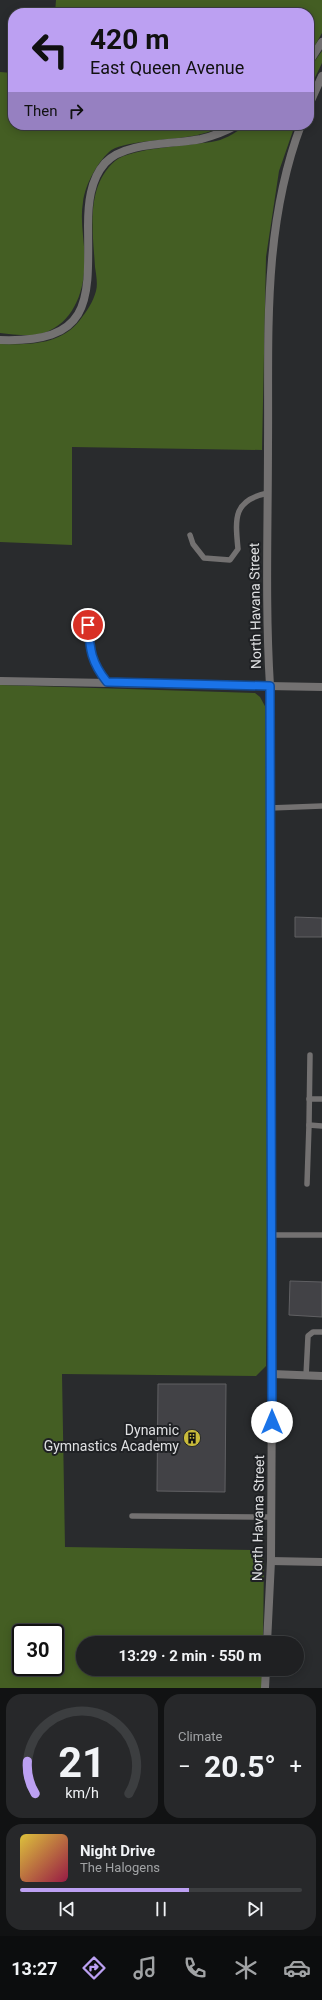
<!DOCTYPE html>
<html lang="en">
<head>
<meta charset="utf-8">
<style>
  :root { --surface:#1f2022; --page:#27282a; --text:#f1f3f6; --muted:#a1a3a5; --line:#3c3e40; --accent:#bca0f2 }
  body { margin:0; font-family:Roboto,sans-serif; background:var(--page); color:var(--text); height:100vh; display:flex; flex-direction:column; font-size:15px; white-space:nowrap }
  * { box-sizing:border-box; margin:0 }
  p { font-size:13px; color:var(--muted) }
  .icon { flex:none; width:22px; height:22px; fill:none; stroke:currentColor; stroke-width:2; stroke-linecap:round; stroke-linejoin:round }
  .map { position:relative; height:1688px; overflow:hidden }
  .panel { display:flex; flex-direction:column; gap:6px; padding:6px; background:#111213; flex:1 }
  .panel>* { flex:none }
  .guide { position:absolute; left:8px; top:8px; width:306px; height:122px; border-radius:16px; box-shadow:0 2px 10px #0003,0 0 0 1px var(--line); background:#bca0f2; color:#111; overflow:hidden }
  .speed { position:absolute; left:12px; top:1624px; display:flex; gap:8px; font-size:20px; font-weight:700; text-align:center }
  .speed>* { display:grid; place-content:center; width:52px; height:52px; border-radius:50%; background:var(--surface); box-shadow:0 2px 10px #0003,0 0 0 1px var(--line); line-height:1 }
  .speed .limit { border:2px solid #111; border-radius:6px; background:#fff; color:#111 }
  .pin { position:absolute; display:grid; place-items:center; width:34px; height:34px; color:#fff; margin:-17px; border:2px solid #fff; border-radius:50%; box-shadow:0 1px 4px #0007 }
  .me { position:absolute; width:44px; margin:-22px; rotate:0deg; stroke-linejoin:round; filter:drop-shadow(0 0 3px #0008) }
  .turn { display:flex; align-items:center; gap:14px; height:84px; padding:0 16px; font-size:18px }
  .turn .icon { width:52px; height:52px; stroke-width:2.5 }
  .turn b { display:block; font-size:28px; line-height:34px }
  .then { display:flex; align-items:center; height:38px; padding:0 16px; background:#0003; gap:8px; font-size:15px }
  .big { font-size:30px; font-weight:700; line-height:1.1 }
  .panel .widget { flex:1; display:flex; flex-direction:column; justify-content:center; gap:6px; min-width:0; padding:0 14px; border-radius:16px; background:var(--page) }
  .panel .dial { align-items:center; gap:0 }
  .dial svg { height:104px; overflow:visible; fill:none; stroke:var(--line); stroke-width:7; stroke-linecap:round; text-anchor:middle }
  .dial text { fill:var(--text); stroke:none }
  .song { display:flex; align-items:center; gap:12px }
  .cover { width:48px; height:48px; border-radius:6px; background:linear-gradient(135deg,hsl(50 70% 55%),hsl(340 70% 35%)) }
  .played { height:4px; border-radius:2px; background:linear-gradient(90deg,var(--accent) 60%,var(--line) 60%) }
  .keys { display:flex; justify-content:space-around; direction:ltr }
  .heat { display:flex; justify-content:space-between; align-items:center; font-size:22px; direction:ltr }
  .panel .tiles { flex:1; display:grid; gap:6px; grid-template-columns:1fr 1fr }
  .widget:last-child { grid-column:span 2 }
  .trip { position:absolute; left:76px; top:1636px; width:228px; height:40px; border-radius:20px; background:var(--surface); box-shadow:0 2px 10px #0003,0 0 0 1px var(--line); font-weight:700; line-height:40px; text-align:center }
  .tab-bar { display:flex; height:64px; justify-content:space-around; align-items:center; background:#0c0d0e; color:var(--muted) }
  .tab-bar .icon { width:28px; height:28px }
  .tab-bar .current { color:var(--accent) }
  .tab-bar b { font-size:18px; color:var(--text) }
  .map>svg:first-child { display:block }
</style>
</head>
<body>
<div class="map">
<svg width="322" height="1688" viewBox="0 0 322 1688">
  <rect width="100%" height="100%" fill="#292b2d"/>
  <g fill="#445e23" fill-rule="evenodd">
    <path d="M56,0H322V33L309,56V13H55Z"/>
    <path d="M322,51V63L309,90V69Z"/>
    <path d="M0,72L13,73V125H227C214,131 200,135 186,137C170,140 120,141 109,152C97,163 85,185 83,202C79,225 87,249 84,272C82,300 68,327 40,334C28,337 12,334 0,333Z"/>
    <path d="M248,125H295L279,171L266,257L262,450L72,447V545L0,542V344C29,345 61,345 80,320C87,311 93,302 96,291C98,284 96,274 95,267C93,232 85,187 115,161C132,147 192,146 216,141C227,139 238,130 248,125Z"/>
    <path d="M0,685L255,693L260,697L266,708L269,988L266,1366L256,1376L62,1374L65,1547L254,1550L264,1560L263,1643H83V1669H263V1688H0ZM21,1633H55V1667H21Z"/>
  </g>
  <g fill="#424246" stroke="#606063">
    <path d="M295,917L322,918V937H295Z"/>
    <path d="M290,1281L322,1282V1317L289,1315Z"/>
    <path d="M158,1384H226L225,1492L157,1491Z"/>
  </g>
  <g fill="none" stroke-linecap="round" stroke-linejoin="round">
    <g stroke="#737171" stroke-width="5.5">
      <path d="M190,535L193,544L204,558L230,560L238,549C235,518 233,500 268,493"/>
      <path d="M88,625C90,650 91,662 107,682"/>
      <path d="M270,808L322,806"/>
      <path d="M309,1099H322"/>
      <path d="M309,1125L310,1055"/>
      <path d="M307,1184L309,1125L322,1126"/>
      <path d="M272,1235H322"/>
      <path d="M306,1376L308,1336L313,1332H322"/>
      <path d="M132,1516L271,1517"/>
    </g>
    <g stroke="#737171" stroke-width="8">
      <path d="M309,62L322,42"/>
      <path d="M309,105L322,76"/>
      <path d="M0,340C92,343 89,302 88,226C88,204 90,180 105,163C125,141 173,145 201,139C213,136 226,131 237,125"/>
      <path d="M1,681L322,687"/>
      <path d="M272,1374L322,1376"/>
      <path d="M271,1561L322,1562"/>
      <path d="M267,1643L271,1561L272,1374L270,686C265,605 268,525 268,444C269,337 262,228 301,125"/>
      <path d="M265,1688L266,1669"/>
    </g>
  </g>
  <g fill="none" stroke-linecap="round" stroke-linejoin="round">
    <defs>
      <path id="route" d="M88,625C90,650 91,662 107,682L270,686L272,1422"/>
    </defs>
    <use href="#route" stroke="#114b97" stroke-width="10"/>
    <use href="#route" stroke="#1a73e8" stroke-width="7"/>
  </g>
  <defs>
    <symbol id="building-disc" viewBox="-11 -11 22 22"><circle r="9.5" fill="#c9bb3b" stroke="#1f2124"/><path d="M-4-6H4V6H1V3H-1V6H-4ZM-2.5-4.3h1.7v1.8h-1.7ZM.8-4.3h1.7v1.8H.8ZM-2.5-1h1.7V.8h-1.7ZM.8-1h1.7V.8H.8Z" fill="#111"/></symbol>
  </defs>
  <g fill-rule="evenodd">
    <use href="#building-disc" x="182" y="1428" width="20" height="20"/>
  </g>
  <g text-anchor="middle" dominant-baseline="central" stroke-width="4" stroke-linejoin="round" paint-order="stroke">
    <g font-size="14" fill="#dfe0e2" stroke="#1f2124">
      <text transform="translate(255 606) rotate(-91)">North Havana Street</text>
      <text transform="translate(258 1518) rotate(-89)">North Havana Street</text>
    </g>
    <g font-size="14" fill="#dfe0e2" stroke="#1f2124" text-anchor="end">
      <text x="179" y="1430">Dynamic<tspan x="179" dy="16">Gymnastics Academy</tspan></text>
    </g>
  </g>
</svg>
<div class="speed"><div class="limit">30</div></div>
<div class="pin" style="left:88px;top:625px;background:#d93025"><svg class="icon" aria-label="arrive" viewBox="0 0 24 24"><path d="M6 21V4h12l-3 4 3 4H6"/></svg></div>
<svg class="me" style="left:272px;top:1422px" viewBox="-20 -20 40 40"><circle r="19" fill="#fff"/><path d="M0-13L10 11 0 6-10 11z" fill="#1a73e8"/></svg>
<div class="trip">13:29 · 2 min · 550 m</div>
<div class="guide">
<div class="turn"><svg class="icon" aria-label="left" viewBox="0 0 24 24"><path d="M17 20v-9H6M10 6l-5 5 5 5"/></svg><div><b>420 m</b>East Queen Avenue</div></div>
<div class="then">Then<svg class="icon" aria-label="right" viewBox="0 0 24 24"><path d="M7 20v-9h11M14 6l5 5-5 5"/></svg></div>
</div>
</div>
<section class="panel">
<div class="tiles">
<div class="widget dial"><svg viewBox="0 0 100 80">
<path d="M14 69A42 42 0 1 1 86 69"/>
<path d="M14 69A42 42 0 0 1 8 44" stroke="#bca0f2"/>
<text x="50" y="56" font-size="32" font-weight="700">21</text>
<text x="50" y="72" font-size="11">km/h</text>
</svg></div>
<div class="widget"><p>Climate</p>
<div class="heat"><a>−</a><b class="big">20.5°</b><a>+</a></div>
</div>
<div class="widget">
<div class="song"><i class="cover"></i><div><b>Night Drive</b><p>The Halogens</p></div></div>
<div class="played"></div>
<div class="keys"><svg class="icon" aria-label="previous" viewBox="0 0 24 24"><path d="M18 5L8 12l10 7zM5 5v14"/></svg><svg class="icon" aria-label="pause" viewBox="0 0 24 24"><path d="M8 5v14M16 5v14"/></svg><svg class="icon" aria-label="next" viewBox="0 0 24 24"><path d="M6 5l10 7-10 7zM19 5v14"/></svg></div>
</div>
</div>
</section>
<nav class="tab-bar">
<b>13:27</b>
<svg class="icon current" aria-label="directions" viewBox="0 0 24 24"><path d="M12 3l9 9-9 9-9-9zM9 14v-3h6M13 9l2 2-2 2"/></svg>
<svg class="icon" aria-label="music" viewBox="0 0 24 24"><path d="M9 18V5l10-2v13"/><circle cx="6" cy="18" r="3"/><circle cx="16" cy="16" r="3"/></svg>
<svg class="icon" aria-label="phone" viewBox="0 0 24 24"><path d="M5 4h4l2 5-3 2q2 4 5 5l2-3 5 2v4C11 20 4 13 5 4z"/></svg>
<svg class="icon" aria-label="climate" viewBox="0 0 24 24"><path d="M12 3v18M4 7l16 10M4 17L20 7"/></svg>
<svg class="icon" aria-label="car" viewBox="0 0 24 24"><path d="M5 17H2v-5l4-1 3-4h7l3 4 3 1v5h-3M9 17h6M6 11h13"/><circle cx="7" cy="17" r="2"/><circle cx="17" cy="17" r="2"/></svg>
</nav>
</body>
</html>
